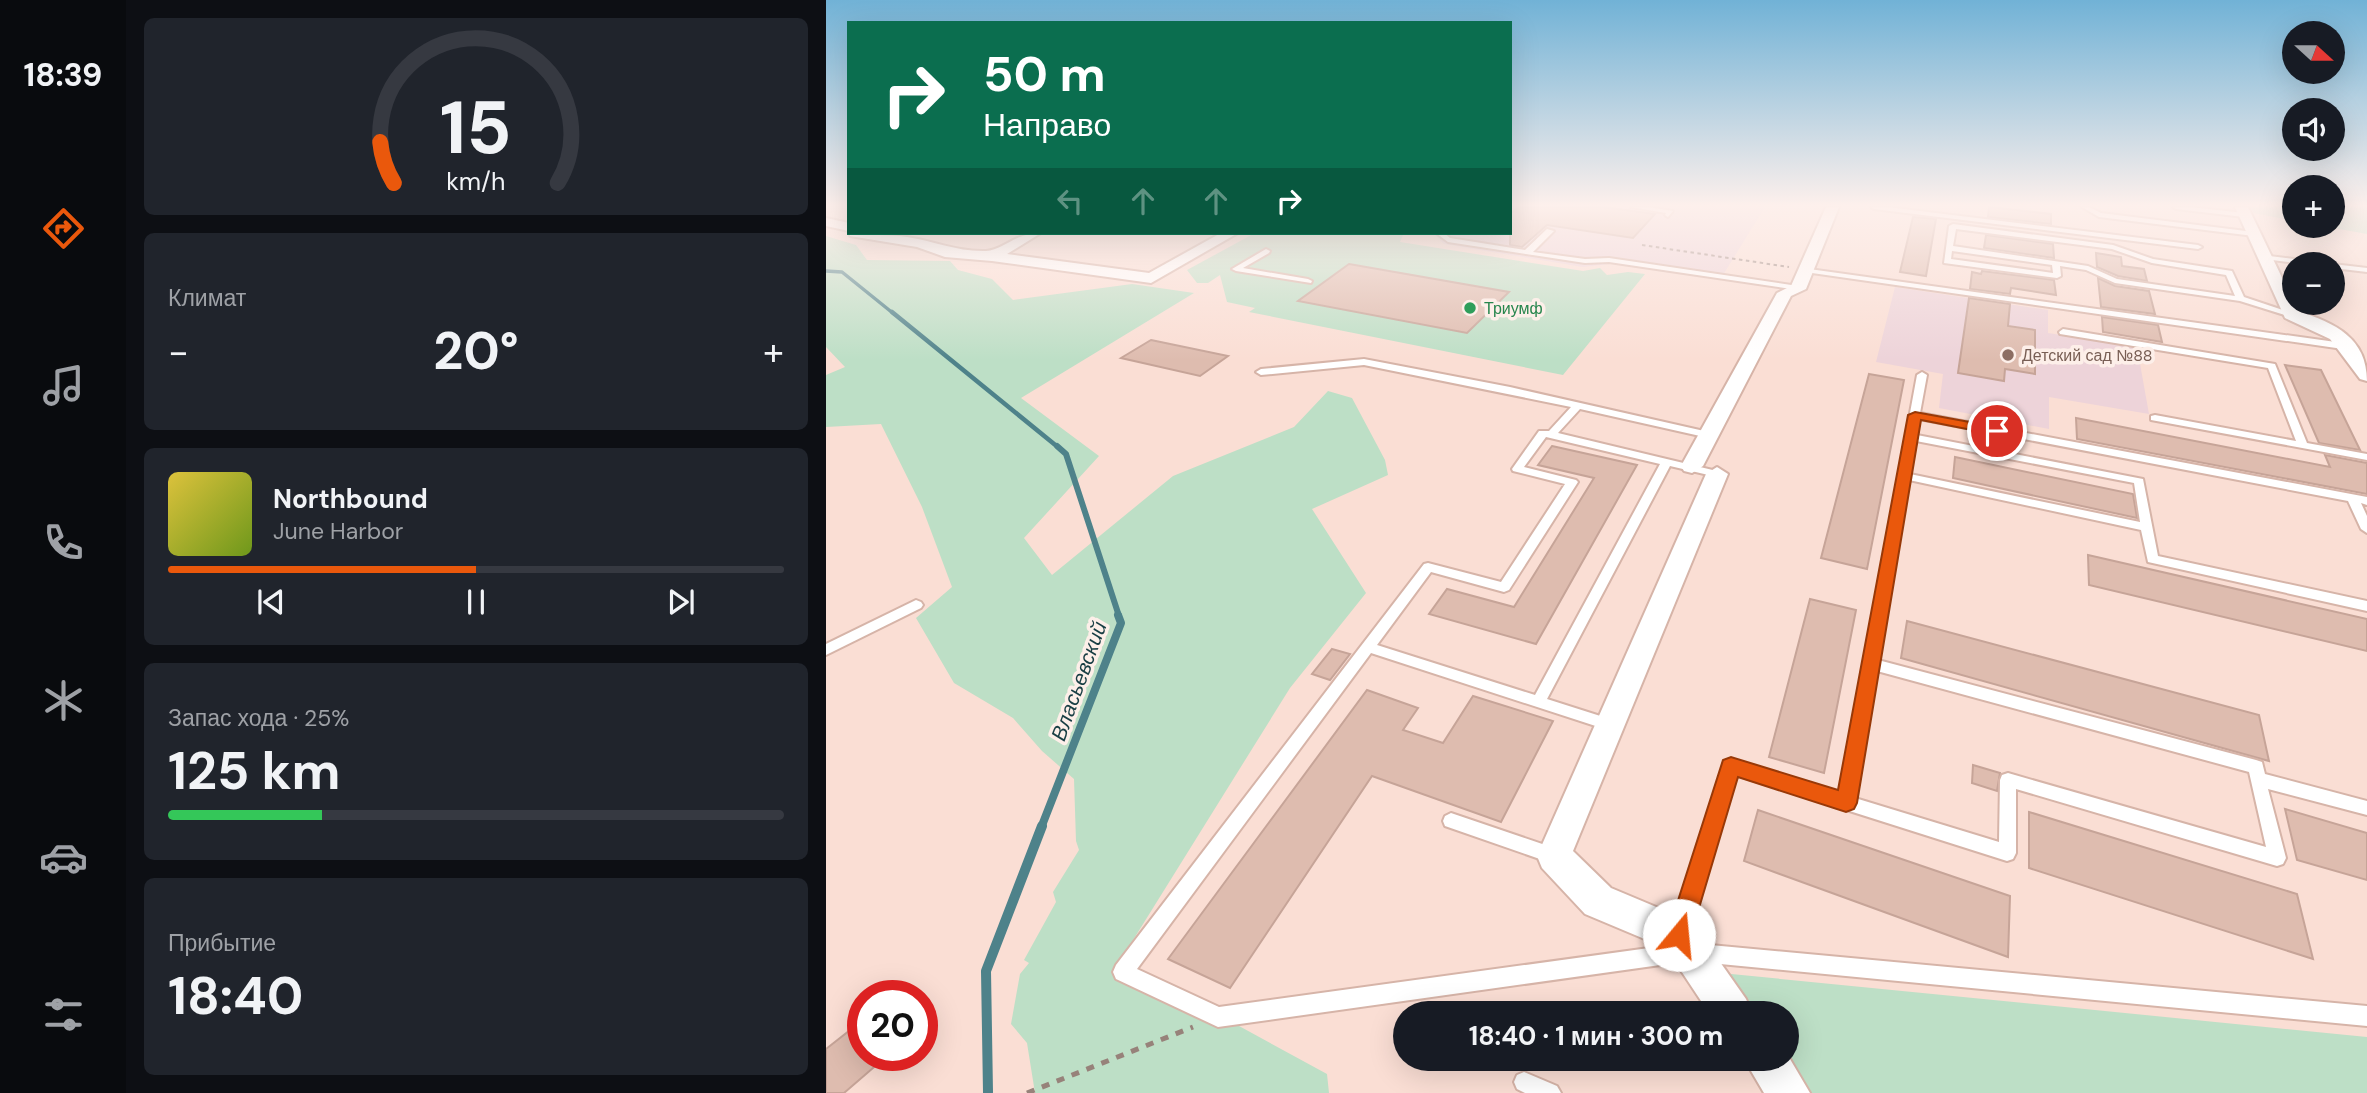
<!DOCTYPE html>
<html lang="ru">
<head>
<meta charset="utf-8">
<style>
  :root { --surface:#171b24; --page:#20242c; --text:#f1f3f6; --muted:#9ea1a6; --line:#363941; --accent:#ea580c }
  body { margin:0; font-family:"DM Sans",sans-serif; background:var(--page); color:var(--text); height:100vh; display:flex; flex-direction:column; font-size:26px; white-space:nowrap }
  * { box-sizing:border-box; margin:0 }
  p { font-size:23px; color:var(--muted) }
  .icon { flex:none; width:38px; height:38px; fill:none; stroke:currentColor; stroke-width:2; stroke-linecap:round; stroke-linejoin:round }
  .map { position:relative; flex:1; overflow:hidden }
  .details { display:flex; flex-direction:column; gap:18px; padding:18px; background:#0d0f14; width:700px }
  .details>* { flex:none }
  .top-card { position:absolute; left:21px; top:21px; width:665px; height:214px; border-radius:0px; box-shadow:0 7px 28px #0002; background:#0b6e4f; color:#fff; overflow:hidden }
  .needle { width:46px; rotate:111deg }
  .fabs { position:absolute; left:1456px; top:21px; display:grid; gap:14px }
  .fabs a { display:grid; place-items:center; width:63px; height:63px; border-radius:50%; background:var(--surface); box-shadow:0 7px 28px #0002; font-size:35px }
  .speed { position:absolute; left:21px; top:980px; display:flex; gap:14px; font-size:35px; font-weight:700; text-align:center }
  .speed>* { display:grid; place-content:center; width:91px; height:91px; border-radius:50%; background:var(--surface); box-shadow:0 7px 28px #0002; line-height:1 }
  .speed .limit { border:10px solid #d22; background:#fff; color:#111 }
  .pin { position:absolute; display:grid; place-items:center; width:60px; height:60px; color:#fff; margin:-30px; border:4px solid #fff; border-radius:50%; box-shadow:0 2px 7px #0007 }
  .me { position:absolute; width:77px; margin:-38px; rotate:17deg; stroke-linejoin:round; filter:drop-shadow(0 0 5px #0008) }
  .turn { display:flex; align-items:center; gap:24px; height:147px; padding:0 21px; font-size:32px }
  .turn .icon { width:91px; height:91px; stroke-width:2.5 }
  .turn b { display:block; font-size:49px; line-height:60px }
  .lanes { display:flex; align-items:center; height:66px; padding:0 21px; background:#0003; justify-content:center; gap:35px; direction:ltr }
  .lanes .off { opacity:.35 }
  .big { font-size:52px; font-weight:700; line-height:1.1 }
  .details .card { flex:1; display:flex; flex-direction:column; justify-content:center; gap:10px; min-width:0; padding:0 24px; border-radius:10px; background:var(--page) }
  .details .dial { align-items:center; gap:0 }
  .dial svg { height:182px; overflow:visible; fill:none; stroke:var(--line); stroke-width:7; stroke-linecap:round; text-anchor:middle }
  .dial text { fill:var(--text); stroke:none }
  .song { display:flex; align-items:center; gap:21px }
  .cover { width:84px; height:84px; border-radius:10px; background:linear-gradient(135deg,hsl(50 70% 55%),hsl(80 70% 35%)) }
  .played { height:7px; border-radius:4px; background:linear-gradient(90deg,var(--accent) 50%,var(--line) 50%) }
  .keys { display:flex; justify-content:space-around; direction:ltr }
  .heat { display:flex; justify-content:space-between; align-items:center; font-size:38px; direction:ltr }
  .charge { height:10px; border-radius:5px; background:linear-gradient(90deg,#34c759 25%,var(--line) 0) }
  .trip { position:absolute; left:567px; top:1001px; width:406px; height:70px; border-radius:35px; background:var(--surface); box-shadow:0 7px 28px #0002; font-weight:700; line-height:70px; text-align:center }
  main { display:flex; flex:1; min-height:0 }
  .dock { display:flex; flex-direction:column; width:126px; justify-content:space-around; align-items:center; background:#090b0e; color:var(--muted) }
  .dock .icon { width:49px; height:49px }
  .dock .active { color:var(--accent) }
  .dock b { font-size:32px; color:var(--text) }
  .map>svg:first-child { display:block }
</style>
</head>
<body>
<main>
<nav class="dock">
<b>18:39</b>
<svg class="icon active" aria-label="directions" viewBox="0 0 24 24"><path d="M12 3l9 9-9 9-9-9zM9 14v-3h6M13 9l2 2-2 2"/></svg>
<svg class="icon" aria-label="music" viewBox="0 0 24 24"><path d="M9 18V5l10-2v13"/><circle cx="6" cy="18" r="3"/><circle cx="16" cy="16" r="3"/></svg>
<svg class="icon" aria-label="phone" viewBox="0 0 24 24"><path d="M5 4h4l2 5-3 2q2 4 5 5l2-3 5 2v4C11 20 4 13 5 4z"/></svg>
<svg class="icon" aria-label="climate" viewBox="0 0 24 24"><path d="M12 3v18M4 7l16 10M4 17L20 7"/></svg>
<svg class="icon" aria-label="car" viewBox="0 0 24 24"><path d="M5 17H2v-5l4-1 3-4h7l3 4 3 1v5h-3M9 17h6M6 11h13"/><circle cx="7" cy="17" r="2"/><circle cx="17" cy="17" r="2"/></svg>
<svg class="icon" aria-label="filters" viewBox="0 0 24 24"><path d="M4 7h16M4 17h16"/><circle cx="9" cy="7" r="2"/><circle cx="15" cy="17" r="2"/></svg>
</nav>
<section class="details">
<div class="card dial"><svg viewBox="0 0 100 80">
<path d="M14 69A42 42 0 1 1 86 69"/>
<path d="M14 69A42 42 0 0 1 8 51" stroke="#ea580c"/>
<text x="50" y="56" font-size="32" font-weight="700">15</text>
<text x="50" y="72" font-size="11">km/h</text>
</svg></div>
<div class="card"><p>Климат</p>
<div class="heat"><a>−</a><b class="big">20°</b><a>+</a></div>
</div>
<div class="card">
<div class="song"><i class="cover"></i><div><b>Northbound</b><p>June Harbor</p></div></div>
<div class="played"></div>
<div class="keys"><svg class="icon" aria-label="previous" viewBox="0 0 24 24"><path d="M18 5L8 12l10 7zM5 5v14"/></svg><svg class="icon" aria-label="pause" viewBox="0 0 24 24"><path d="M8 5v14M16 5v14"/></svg><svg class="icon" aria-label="next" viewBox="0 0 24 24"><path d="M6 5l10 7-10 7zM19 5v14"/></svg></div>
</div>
<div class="card"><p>Запас хода · 25%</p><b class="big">125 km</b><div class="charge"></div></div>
<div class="card"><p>Прибытие</p><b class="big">18:40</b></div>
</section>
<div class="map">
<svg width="1541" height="1093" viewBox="0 0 1541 1093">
  <rect width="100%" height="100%" fill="#faded4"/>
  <g fill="#edd3d9">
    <path d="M684,207H939L897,275L809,261L757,267L618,244L607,233H684Z"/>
    <path d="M1069,287L1222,310V333L1311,347L1323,414L1223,397V429L1113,408L1117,374L1050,362Z"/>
  </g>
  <g fill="#bddfc6">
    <path d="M1424,207H1468V221L1428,213Z"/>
    <path d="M1507,207H1541V234L1497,226H1507Z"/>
    <path d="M429,233H563L577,235L574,242L757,271L774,268L781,275L802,272L819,274L737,375L423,312L429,308L401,302L394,275L382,283H371L361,270Z"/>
    <path d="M0,236L30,245L41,260L124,261L132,270L166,279L187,300L306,284L368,293L195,398L273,456L198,538L226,575L347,476L468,427L502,391L526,398L559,460L562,475L486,509L540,593L464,688L294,961L501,1074L503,1093H209L201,1043L185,1024L194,974L203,963L198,960L230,902L227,892L253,850L250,841L248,779L216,751L187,718L128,683L90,618L126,587L96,507L55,424L0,427V375L19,367L0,347Z"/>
    <path d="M895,973L1541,1037V1093H978L954,1059H961V1013H923Z"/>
  </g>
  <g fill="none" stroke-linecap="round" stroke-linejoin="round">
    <path stroke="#4e828a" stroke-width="3.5" d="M0,271L16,272L68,314"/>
    <path stroke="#4e828a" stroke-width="4.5" d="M66,312L233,448"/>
    <path stroke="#4e828a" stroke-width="6" d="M231,446L240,454L293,616"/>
    <path stroke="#4e828a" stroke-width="8" d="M215,828L295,623L292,615"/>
    <path stroke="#4e828a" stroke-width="10" d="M162,1092L160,971L216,826"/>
  </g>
  <g fill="#debcaf" stroke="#c6a498" stroke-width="2">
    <path d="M693,207H777L829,214L807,238L721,225L696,247L684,245V214Z"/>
    <path d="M1163,207L1225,214V224L1162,217Z"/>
    <path d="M1087,217L1110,219L1100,276L1074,272Z"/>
    <path d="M1160,235L1227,244L1228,258L1158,248Z"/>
    <path d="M1270,253L1295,257L1296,266L1318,269L1321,281L1292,276L1271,267Z"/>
    <path d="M523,264L683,292L641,333L472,301Z"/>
    <path d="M1156,271L1228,280L1230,295L1185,288L1184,294L1144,289L1146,272L1155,274Z"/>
    <path d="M1272,278L1289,286L1323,291L1329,314L1275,307Z"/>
    <path d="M1143,298L1184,304L1182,326L1209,330V374L1179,369L1178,381L1132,373Z"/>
    <path d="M1276,317L1332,325L1336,342L1277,332Z"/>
    <path d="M325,340L402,356L374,376L295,358Z"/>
    <path d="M1459,365L1495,370L1534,450L1493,443Z"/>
    <path d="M1043,374L1078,380L1041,569L995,558Z"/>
    <path d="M1250,418L1504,467L1499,455L1541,463V494L1251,439Z"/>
    <path d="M726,446L811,465L710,644L603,614L621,589L688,607L768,478L712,465Z"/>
    <path d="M1129,457L1307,494L1311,518L1127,478Z"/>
    <path d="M1262,555L1541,619V651L1263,585Z"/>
    <path d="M984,599L1030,610L998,773L943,757Z"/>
    <path d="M1081,621L1433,715L1443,761L1075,658Z"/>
    <path d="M506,649L524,654L504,680L486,674Z"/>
    <path d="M541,690L592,708L577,730L617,743L647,696L727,721L675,822L546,776L404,988L342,959Z"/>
    <path d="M1147,765L1174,773L1171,791L1146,783Z"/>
    <path d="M1459,809L1541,833V880L1471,860Z"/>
    <path d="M932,810L1184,896L1182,957L918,861Z"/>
    <path d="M1203,812L1471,894L1487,959L1203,868Z"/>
    <path d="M28,1027L37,1040V1055H62L18,1093H0V1049Z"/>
  </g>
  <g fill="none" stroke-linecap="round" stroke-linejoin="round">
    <defs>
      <g id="service">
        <path d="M805,207H822L847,211L842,217L839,215L840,213Z"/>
        <path d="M1045,207H1061L1372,245L1376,247L1372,249L1048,209Z"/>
        <path d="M1256,207H1263L1275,213L1428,232L1432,234L1428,236L1273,217Z"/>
        <path d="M1347,207H1364L1418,213L1421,215L1418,217L1350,209Z"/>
        <path d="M1127,224L1287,245L1327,259L1406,271L1418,297L1469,314L1465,317L1414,301L1289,283L1260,270L1234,266L1235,276L1231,278L1118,263L1123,226ZM1130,229L1286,249L1326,263L1400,275L1409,296L1291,279L1262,266L1127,246ZM1126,251L1226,265L1227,273L1125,259Z"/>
        <path d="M721,229L728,231L707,252L759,259L783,258L972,286L976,288L972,290L783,262L759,263L622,242L610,233H618L624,238L699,250Z"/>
        <path d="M440,249L444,251L443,253L417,268L482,279L486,281L485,283L410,271L406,269Z"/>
        <path d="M1435,255L1493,262L1497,264H1477L1438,259H1435Z"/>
        <path d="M1505,264H1507L1541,268V272L1507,268V264Z"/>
        <path d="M976,268L1524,344L1529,347L1524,350L979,272L975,270Z"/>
        <path d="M1237,329L1449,364L1481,443L1541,454V460L1325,420V416L1329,415L1470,441L1442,368L1234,334L1233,332Z"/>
        <path d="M538,359L684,387L887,433L888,435L883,438L754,409L732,433L895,472L897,474L891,477L844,466L721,699L790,721L793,725L790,729L785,731L545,653L311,969L393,1007L852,944L846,942L844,935L899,761L905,759L1014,793L1091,375L1096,372L1101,375L1094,413L1541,497V505L1535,503L1541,516V533L1535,529L1522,501L1093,419L1091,435L1317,479L1332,556L1541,601V611L1322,562L1315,530L1083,480L1052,660L1430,760L1436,762L1439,774L1541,801V815L1442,789L1460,858L1457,864L1451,866L1190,789V853L1187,859L1181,861L910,775L862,935L860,942L854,944L863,943L1541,1006V1026L863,961L392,1027L290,979L287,972L290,965L598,564L602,563L675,582L739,484L687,471L686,469L713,431H723L745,407L538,365L435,375L430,372L435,369ZM720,437L834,464L709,695L551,645L605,572L678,592L683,590L752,482L750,480L698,467ZM1090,441L1308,483L1314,522L1084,474ZM1051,671L1423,772L1440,847L1182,773L1176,775L1174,780L1173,842L1029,798Z"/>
        <path d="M90,600L95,602L97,605L95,608L0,655V644Z"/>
        <path d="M625,813L728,848L734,850L737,856L734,862L728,864L619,826L617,821L619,816Z"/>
        <path d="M698,1072L731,1086L735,1093H699L691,1089L688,1082L691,1075Z"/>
      </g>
      <g id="minor">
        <path d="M1000,207H1013L980,289L965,296L877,466L866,473L858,471L855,466L951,293L965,286Z"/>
        <path d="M1409,207H1422L1472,311C1509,323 1541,338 1541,381L1534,379L1504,339L1459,318Z"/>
        <path d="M0,218L23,223V231L0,226Z"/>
        <path d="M23,232C39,236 62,234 81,237C108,241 132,252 160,251C178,250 188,233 215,233L181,254L323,273L395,233H412L325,283L166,261L119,257L91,247L24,236Z"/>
        <path d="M891,467L902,474L747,851L785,888L866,922L920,999L926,1013H883L840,948L759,914L716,868L711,856L880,474Z"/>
        <path d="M961,1054L984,1093H938L918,1059H961Z"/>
      </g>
    </defs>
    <use href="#service" stroke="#d6b4a8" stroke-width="4"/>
    <use href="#minor" stroke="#d6b4a8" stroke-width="4"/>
    <path stroke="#97827a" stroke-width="2" stroke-dasharray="3.5 3.5" stroke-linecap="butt" d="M816,245L963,267"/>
    <path stroke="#97827a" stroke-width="5" stroke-dasharray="8 8" stroke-linecap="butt" d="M201,1093L367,1027"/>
    <use href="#service" fill="#fff" fill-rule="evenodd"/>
    <use href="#minor" fill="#fff" fill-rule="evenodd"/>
  </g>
  <linearGradient id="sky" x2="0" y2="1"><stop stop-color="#71b2d6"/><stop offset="0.57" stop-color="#fdf0ec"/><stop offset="1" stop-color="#fdf0ec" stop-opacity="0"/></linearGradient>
  <rect width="1541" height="360" fill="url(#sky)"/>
  <path fill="#ea580c" stroke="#983908" stroke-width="2" d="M1089,412L1171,427L1178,431L1171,435L1095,420L1031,803L1028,809L1020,812L912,777L865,935L862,944L853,947L845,944L841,935L897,760L905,757L1012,790L1082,415Z"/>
  <circle fill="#2e9e5b" stroke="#fdefe9" stroke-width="2.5" cx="644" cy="308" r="7"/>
  <circle fill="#8d6e63" stroke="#fdefe9" stroke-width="2.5" cx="1182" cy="355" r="7"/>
  <g text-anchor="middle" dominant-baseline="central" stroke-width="7" stroke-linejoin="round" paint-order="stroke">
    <g font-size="16" fill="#27864d" stroke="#fdefe9" text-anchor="start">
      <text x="658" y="308">Триумф</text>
    </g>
    <g font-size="16" fill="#785e54" stroke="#fdefe9" text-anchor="start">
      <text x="1196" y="355">Детский сад №88</text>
    </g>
    <g font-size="21" font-style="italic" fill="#183e44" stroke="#fdefe9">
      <text transform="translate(253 681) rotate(-70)">Власьевский</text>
    </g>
  </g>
</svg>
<div class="fabs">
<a><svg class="needle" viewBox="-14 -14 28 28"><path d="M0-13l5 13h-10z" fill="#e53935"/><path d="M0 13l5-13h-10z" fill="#9ea1a6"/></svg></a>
<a><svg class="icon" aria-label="sound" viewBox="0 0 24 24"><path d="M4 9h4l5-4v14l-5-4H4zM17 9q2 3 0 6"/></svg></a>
<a>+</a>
<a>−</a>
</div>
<div class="speed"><div class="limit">20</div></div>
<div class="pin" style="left:1171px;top:431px;background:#d93025"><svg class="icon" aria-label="arrive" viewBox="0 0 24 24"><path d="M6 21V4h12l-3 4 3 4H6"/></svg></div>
<svg class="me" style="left:853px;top:935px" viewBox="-20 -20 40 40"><circle r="19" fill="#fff"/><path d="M0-13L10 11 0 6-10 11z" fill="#ea580c"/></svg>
<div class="trip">18:40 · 1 мин · 300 m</div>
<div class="top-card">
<div class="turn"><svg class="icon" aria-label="right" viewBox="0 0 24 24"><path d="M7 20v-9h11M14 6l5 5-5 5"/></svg><div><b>50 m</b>Направо</div></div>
<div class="lanes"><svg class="icon off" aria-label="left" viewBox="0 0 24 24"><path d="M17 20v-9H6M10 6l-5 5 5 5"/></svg><svg class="icon off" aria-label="ahead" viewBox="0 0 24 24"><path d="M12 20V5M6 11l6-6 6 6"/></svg><svg class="icon off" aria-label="ahead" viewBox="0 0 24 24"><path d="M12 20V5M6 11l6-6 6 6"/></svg><svg class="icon" aria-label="right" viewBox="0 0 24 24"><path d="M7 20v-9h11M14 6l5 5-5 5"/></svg></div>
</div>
</div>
</main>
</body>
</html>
